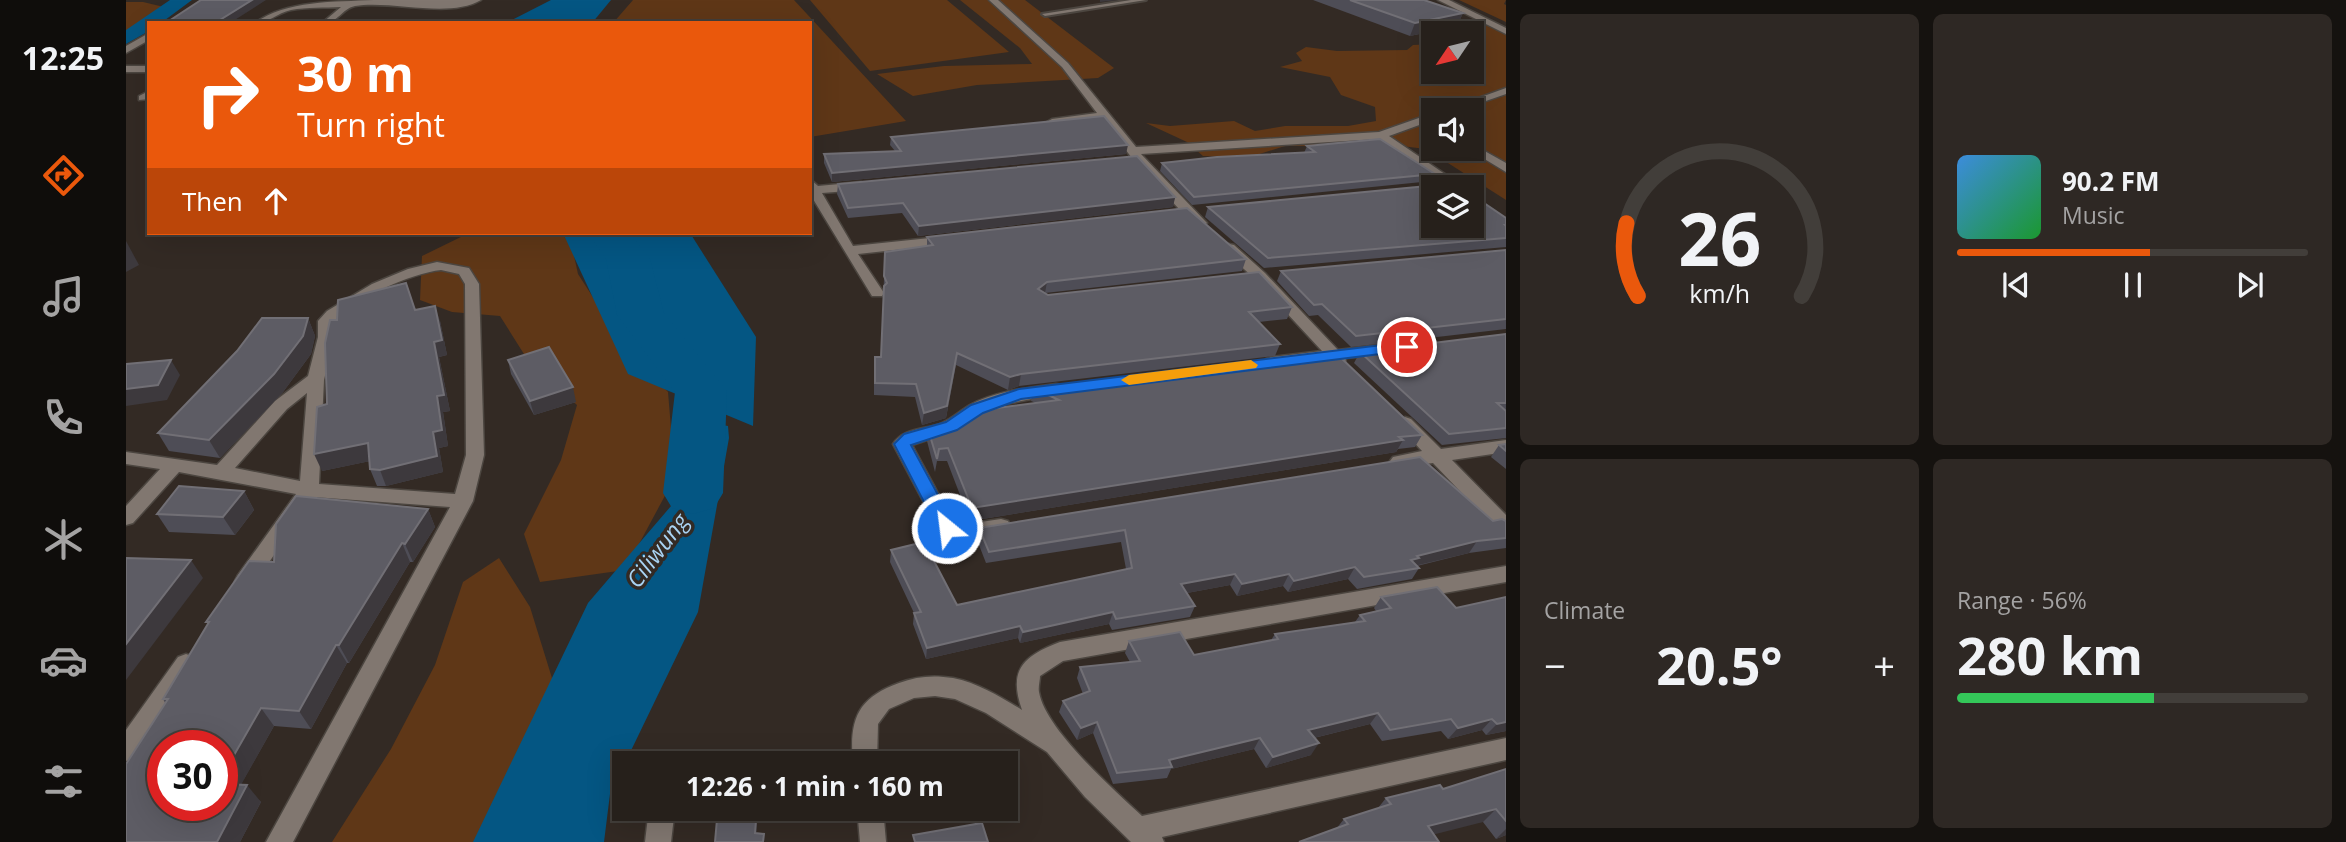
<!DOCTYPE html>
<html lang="en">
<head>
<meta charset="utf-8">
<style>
  :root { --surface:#26201b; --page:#2e2824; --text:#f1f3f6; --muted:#a4a3a3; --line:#423e3a; --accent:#ea580c }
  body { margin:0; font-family:"Open Sans",sans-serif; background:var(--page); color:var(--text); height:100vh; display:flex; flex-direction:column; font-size:26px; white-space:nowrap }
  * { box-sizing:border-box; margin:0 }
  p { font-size:23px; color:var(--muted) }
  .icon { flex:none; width:38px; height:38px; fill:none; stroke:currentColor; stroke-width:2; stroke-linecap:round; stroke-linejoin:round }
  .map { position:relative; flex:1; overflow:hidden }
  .drawer { display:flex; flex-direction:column; gap:14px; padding:14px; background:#15120f; width:840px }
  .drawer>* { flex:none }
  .hud { position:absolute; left:21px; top:21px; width:665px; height:214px; border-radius:0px; box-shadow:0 7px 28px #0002,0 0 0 2px var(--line); background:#ea580c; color:#fff; overflow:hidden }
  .needle { width:46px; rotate:235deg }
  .tools { position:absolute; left:1295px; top:21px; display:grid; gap:14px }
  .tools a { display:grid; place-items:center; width:63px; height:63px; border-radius:0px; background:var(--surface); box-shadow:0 7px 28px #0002,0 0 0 2px var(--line); font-size:35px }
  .speed { position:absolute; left:21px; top:730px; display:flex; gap:14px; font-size:35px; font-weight:700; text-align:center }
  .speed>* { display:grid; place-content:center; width:91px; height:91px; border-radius:50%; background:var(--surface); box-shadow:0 7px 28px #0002,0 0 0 2px var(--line); line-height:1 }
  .speed .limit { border:10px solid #d22; background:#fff; color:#111 }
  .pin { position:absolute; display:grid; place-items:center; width:60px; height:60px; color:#fff; margin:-30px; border:4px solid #fff; border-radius:50%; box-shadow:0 2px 7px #0007 }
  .me { position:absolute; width:77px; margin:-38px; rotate:331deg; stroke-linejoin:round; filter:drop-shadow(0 0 5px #0008) }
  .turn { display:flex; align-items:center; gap:24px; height:147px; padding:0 35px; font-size:32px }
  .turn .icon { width:91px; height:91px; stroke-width:2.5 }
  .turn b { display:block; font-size:49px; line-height:60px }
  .then { display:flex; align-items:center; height:66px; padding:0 35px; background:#0003; gap:14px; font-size:26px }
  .big { font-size:52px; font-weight:700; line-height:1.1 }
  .drawer .card { flex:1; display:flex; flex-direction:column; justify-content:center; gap:10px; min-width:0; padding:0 24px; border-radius:10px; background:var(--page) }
  .drawer .dial { align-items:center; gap:0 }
  .dial svg { height:182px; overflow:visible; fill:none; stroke:var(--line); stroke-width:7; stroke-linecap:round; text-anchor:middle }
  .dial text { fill:var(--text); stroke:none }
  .song { display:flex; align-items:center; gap:21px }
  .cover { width:84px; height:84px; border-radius:10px; background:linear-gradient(135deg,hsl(210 70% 55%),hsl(130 70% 35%)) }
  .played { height:7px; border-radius:4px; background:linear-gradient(90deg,var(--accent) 55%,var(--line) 55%) }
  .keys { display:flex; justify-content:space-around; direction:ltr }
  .heat { display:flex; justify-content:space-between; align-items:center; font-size:38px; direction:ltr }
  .charge { height:10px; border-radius:5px; background:linear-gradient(90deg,#34c759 56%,var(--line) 0) }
  .drawer .tiles { flex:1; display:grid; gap:14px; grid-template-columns:repeat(2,1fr) }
  .trip { position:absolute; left:486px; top:751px; width:406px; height:70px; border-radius:0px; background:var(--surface); box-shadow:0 7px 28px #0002,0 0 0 2px var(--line); font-weight:700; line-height:70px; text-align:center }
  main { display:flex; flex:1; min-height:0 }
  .menu { display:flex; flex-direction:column; width:126px; justify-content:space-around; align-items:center; background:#0f0d0b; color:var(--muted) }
  .menu .icon { width:49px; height:49px }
  .menu .current { color:var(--accent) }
  .menu b { font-size:32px; color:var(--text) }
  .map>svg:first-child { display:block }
</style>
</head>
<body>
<main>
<nav class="menu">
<b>12:25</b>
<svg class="icon current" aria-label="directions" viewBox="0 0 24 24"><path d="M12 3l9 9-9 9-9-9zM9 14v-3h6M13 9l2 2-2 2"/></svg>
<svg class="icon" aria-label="music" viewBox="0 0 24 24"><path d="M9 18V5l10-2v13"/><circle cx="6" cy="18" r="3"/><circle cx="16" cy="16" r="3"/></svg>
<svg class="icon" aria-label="phone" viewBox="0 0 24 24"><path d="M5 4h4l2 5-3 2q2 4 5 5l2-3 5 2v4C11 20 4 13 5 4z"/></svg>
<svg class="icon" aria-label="climate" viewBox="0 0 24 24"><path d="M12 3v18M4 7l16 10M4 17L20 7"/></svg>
<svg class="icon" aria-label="car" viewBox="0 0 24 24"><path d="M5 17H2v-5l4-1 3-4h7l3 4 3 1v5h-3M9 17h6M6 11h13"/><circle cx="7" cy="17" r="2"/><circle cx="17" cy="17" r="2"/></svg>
<svg class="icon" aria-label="filters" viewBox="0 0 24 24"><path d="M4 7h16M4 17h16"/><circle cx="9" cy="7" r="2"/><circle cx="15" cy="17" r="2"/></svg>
</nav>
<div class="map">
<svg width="1380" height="842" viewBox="0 0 1380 842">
  <rect width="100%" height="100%" fill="#332a24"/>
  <g fill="#5f3717" fill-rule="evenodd">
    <path d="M507,0H668L780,121L684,137V23H487Z"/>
    <path d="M684,0H821L883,52L744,71Z"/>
    <path d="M834,0H899L988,68L972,78L851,85L787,96L751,74L818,66L906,64L894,48Z"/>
    <path d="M1333,0H1380L1378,4L1380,5V22Z"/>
    <path d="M0,2H17L38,7L12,28L0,30Z"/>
    <path d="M1330,26H1365L1380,29V200L1300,149L1275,146L1257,136L1216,138L1189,146H1159L1121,158L1077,156L1061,142L1020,123L1044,126L1108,121L1129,131L1159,126H1222L1250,121L1249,107L1215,95L1204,77L1154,67L1176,61L1170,53L1180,47L1211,51L1281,50L1287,45L1307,44V72H1346V33L1314,32ZM1307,110H1346V149H1307Z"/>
    <path d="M343,233H443L452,274L497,344L542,392L549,477L499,570L414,582L398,534L435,460L451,405L403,362L374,316L326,312L294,300L296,256Z"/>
    <path d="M373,558L404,607L434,704L387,842H206L265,749L309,665L337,582Z"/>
  </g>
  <g fill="#045683">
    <path d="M44,0H66L35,23H23V31L0,44V30Z"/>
    <path d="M425,0H485L466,23H380Z"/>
    <path d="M437,233H564L630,337L627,426L502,374Z"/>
    <path d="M558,418L602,426L603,438L572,612L484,794L478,842H347L462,603L557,492Z"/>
  </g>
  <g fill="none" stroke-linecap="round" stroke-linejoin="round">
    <path fill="#045683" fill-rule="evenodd" d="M462,233H504L524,259L538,313L601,391L597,493L588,508L567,514L546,508L537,493L549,392L491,315L480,259Z"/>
    <defs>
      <path id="lane" d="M1005,0H1020L919,16L916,14Z"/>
      <g id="street">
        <path d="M248,0H355C323,19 266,0 229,6C215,9 213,23 196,23L215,7C199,8 181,7 165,10C151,13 143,23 129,23C160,0 209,2 248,0Z"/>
        <path d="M863,0H872L942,63L1010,147L1253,132L1307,113V120L1263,136L1338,187H1324L1252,139L1015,154L1081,223L1074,227L1069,226L1009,162L976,119L922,124L921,122L926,119L971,113L936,67Z"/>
        <path d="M1312,0H1323L1380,28V34Z"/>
        <path d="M23,33V40L0,53V46Z"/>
        <rect x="0" y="66" width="23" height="6"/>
        <path d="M1380,88V94L1334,110H1319Z"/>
        <path d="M23,91V99L13,100V96Z"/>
        <path d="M1346,144L1380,163V172L1342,149H1346Z"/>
        <path d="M684,179L692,186L735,182L741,186L735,190L696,193L727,246L823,236L830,240L823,244L732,254L758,293L756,296H746L684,194Z"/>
        <path d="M1103,244L1108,245L1139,273L1212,350L1278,342L1286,347L1278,352L1220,358L1219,363L1213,365L1204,360L1140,365L1138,362L1140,359L1146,357L1196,351L1129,279L1098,251V245Z"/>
        <path d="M311,262L343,268L353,284L358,455L347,501L167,842H140L324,507L188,497L126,587L119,589L112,587L109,581L112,575L170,494L53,472L7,523L0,525V506L34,469L0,464V452L91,465L149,401L182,376L192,337V321L201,311L246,284L282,269ZM315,270L333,274L339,284L340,455L329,494L193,484L198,380L208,337V322C226,299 286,273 315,270ZM181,393L174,481L109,468L161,409Z"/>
        <path d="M930,384L936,385L938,389L936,393L875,405L856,413L828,431L786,445L828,523L834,525L875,519L882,521L885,526L882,531C860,538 835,543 814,533L767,444C778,427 800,430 816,423C827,418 835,410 844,405C870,391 901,388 930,384Z"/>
        <path d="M1279,417L1285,419L1315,449L1380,440V452L1326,460L1380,515V534L1373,532L1307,463L1273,467L1267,465L1264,461L1267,457L1296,451L1270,423Z"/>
        <path d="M1380,566V582L937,661L914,676C914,681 912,687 913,692C919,729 988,790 1016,816L1380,738V760L1036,837L1038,842H1005L959,797L921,752L860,713L829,699L809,696L788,698L763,709L752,724L751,763H727C723,720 731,698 773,683C791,676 808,675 827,678C852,683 875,697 896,710C882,670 897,656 934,642Z"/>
        <path d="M60,654L68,657L71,664L68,671L9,758L0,761V730L52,657Z"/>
        <path d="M523,808H549L545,842H519Z"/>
        <path d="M731,808H757L760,842H734Z"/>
      </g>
    </defs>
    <use href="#lane" stroke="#4c4640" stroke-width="4"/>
    <use href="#street" stroke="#4c4640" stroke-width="3"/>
    <use href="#lane" fill="#817770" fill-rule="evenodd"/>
    <use href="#street" fill="#817770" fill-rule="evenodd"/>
  </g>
  <g fill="#4e4d56">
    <path d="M1187,0H1298L1337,13L1331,26L1284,36Z"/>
    <path d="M765,137L1000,154L706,182L698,163V154L769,151L764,145Z"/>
    <path d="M1181,146L1309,174L1306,181L1066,205L1034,171L1036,163L1178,153Z"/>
    <path d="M712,184L1049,197L1047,207L792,236L776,213L722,218L711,194Z"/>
    <path d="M1082,207L1380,218V247L1138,268L1079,217Z"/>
    <path d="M801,237L1120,259L1116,271L919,293L922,295L1166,307L1161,319L1133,322L1154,344L1149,356L893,386L882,390L830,365L820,418L796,425L789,397L748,395V369L749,357H755L759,252L801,246Z"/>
    <path d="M1380,250V329L1225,347L1192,315L1183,316L1151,281L1155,271Z"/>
    <path d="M289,310L314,321L321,355L313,357L324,411L317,412L322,446L313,448L317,472L260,486H251L244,469V461L196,471L201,404L211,320Z"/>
    <path d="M182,318L189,336L185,354L157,392L94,458L43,451L32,433Z"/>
    <path d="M1380,334V438L1316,445L1228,363L1234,352Z"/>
    <path d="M382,360L450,402L408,415L385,374Z"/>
    <path d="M1174,364L1296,435L1289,447L1272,449L1270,452L844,521L821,461H811L809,472L801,441L802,429L910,403L905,401L907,388Z"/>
    <path d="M1380,444V469L1365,457L1373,445Z"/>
    <path d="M118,491L128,510L109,535L43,532L31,514Z"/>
    <path d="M302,509L309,527L287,562H284L223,663H221L185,729L148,726L115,784L135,802L114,842L37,699L82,624L80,622L148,562Z"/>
    <path d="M1367,521H1380V548L1343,553L1291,566L1293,568L1286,579L1231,589L1222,579L1162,592L1157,586L1111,596L1104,585L1061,593L1069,606L1064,617L986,630L983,624L894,643L892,638L800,659L787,624L788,613L764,562L765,550L831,605L1000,569L995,542L860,563L851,540L853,528Z"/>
    <path d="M1255,597L1380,731L1360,735L1356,730L1322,739L1315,731L1256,741L1244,724L1188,738L1185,755L1140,768L1128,749L1045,769L1041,778L987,784L967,733L951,740L933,712L937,701L957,694L951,678L954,667L1004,662L999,653L1003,641L1068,655L1145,640L1149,634L1229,622L1234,615L1250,611L1248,608Z"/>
    <path d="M1380,769V835L1370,839L1357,822L1210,829L1218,819L1252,808L1260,798L1317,789Z"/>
  </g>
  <g fill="#3d393d">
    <path d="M126,0H140L104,23H89Z"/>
    <path d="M974,0H993L974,2Z"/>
    <path d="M1337,13L1331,26L1284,36L1289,23Z"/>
    <path d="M1002,145L1000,154L706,182V173Z"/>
    <path d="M1049,197L1047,207L792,236L793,226Z"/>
    <path d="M0,241L13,265L0,272Z"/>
    <path d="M921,282L919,293L912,289Z"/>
    <path d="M309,306L314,321L321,355L313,357L324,411L317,412L322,446L313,448L317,472L260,486L254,470L307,432L311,396L308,342Z"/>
    <path d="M182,318L189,336L185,354L157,392L94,458L83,440Z"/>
    <path d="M831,353L820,418L796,425L798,413Z"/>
    <path d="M45,360L54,375L41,400L0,406V389Z"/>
    <path d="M895,374L893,386L882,390L884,377Z"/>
    <path d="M447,387L450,402L408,415L404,401Z"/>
    <path d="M1277,440L1270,452L844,521L846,508Z"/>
    <path d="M242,443L249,460L196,471L188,454Z"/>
    <path d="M118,491L128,510L109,535L97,517Z"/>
    <path d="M302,509L309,527L287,562L279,544Z"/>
    <path d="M1351,541L1343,553L1288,566L1285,560L1291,556Z"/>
    <path d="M276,543L284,562L223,663L213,645Z"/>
    <path d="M65,560L77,578L0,680V644Z"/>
    <path d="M1229,567L1222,579L1162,592L1168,581Z"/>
    <path d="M1109,574L1104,585L1050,595L1055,584Z"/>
    <path d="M1163,574L1157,586L1111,596L1116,584Z"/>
    <path d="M987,612L983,624L894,643L897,632Z"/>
    <path d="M894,626L892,638L800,659L801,648Z"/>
    <path d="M210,645L221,663L185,729L173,711Z"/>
    <path d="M135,708L148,726L106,801L96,789V776Z"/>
    <path d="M1252,713L1244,724L1175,741L1182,730Z"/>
    <path d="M1366,719L1356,730L1322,739L1332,728Z"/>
    <path d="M971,722L967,733L951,740L955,728Z"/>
    <path d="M1380,722V731L1360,735L1371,724Z"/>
    <path d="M1134,738L1128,749L1045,769L1046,767L1043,760Z"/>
    <path d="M1193,743L1185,755L1140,768L1147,757Z"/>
    <path d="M121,785L135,802L114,842H91Z"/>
    <path d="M631,808H632L630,842L629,833Z"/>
    <path d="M1370,809L1357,822L1290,839L1302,826Z"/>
    <path d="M1380,829V835L1370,839Z"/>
  </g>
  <g fill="#5d5c64" stroke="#716f75" stroke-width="2">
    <path d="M75,0H126L89,23H40Z"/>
    <path d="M1224,0H1298L1337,13L1289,23Z"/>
    <path d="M978,116L1002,145L706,173L698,154L775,151L765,137Z"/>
    <path d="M1254,139L1309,174L1068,197L1036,163L1091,157L1189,152L1181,146Z"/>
    <path d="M1011,156L1049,197L793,226L777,203L722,208L712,184Z"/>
    <path d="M1320,178L1334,187H1307V226H1346V195L1380,218V225H1379L1380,226V238L1142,258L1082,207L1312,185L1314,180Z"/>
    <path d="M1061,208L1120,259L921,282L912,289L922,295L1133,272L1166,307L1123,312L1154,344L895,374L884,377L831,353L821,406L798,413L790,384L749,383V357H755L758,286L761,283L758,276L759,252L807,245L801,237Z"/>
    <path d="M1380,250V319L1230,336L1196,304L1188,305L1155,271Z"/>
    <path d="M280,283L289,310L309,306L316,340L308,342L318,395L311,396L316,430L307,432L311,456L254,470L244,469L242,443L188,454L191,407L201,404L199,343L204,320H211L212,300Z"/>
    <path d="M136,318H182L177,336L148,374L83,440L32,433L111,351Z"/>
    <path d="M1380,334V403H1371L1380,411V428L1323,434L1234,352Z"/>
    <path d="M423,347L447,387L404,401L382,360Z"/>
    <path d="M1213,356L1296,435L1273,437L1277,440L846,508L822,448L813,449L811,459L802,429L833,420L848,411L933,400L907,388L1168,358L1174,364Z"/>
    <path d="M45,360L32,385L0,389V364Z"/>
    <path d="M1380,444V451L1373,445Z"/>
    <path d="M1294,457L1367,521L1376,519L1380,521V538L1351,541L1291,556L1293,558L1285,560L1293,568L1238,577L1229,567L1168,581L1163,574L1116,584L1109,574L1055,584L1069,606L990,619L987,612L897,632L894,626L801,648L788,613L795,612L765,550L798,542L831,605L1006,568L999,530L863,552L853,528Z"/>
    <path d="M53,486L118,491L97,517L31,514Z"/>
    <path d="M170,496L302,509L279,544L276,543L213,645H210L173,711L135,708L96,776V746H37V805H96V784L121,785L91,842H0V764L42,699H37L83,622H80L123,561L148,562L150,524Z"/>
    <path d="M0,558L65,560L0,644Z"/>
    <path d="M1311,587L1330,608L1380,597V722L1371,724L1366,719L1332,728L1325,719L1264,730L1252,713L1182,730L1193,743L1147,757L1134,738L1043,760L1046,767L991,773L971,722L955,728L937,701L964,691L954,667L1014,661L1003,641L1054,632L1068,655L1152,639L1149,634L1239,621L1234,615L1265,608L1255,597Z"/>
    <path d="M1380,769V821L1370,809L1302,826L1313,842H1173L1222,824L1218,819L1265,804L1260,798L1314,785L1317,789Z"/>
    <path d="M592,808H631L629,833L638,834L637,842H589Z"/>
    <path d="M856,823L862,842H789L787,835Z"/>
  </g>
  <path fill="#1a73e8" stroke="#114b97" stroke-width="2" d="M1281,342L1286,344L1289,347L1286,350L895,399L857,413L831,430L785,445L830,528L827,533H814L768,444L778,434L820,422L845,405L893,389Z"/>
  <path fill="#f59e0b" d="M1125,360L1132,365L1130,368L1003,385L995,380L1003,375Z"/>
  <g text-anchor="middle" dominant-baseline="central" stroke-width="7" stroke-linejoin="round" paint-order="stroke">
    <g font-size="23" font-style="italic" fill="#a9d3f3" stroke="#332a24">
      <text transform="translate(531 550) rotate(-53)">Ciliwung</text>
    </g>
  </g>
</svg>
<div class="tools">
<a><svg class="needle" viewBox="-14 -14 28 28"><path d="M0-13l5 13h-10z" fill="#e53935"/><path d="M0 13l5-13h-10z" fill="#a4a3a3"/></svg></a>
<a><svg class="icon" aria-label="sound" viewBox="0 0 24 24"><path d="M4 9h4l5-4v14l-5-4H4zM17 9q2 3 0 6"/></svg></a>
<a><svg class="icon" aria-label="layers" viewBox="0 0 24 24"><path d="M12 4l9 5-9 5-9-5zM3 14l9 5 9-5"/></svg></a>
</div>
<div class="speed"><div class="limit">30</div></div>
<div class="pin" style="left:1281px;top:347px;background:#d93025"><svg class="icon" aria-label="arrive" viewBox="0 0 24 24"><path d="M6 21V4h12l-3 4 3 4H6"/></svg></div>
<svg class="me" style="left:821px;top:528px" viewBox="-20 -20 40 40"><circle r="17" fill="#1a73e8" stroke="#fff" stroke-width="3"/><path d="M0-11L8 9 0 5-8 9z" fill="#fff"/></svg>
<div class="trip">12:26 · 1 min · 160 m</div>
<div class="hud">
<div class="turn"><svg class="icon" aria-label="right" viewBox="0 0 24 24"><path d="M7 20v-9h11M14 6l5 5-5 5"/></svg><div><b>30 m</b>Turn right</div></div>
<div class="then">Then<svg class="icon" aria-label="ahead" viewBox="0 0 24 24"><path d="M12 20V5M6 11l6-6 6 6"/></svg></div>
</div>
</div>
<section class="drawer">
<div class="tiles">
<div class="card dial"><svg viewBox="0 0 100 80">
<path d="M14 69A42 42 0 1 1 86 69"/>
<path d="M14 69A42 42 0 0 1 9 37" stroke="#ea580c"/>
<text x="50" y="56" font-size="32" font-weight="700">26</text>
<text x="50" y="72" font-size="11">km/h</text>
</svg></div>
<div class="card">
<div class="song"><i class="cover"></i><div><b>90.2 FM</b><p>Music</p></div></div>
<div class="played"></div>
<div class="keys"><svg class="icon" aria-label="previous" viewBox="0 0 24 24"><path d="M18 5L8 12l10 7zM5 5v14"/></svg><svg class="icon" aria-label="pause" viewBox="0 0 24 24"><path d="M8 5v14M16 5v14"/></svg><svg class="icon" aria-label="next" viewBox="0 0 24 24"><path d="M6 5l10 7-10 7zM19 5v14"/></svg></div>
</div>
<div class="card"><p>Climate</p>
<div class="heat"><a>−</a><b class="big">20.5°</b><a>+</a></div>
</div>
<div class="card"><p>Range · 56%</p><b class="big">280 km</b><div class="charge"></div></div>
</div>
</section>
</main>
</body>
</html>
